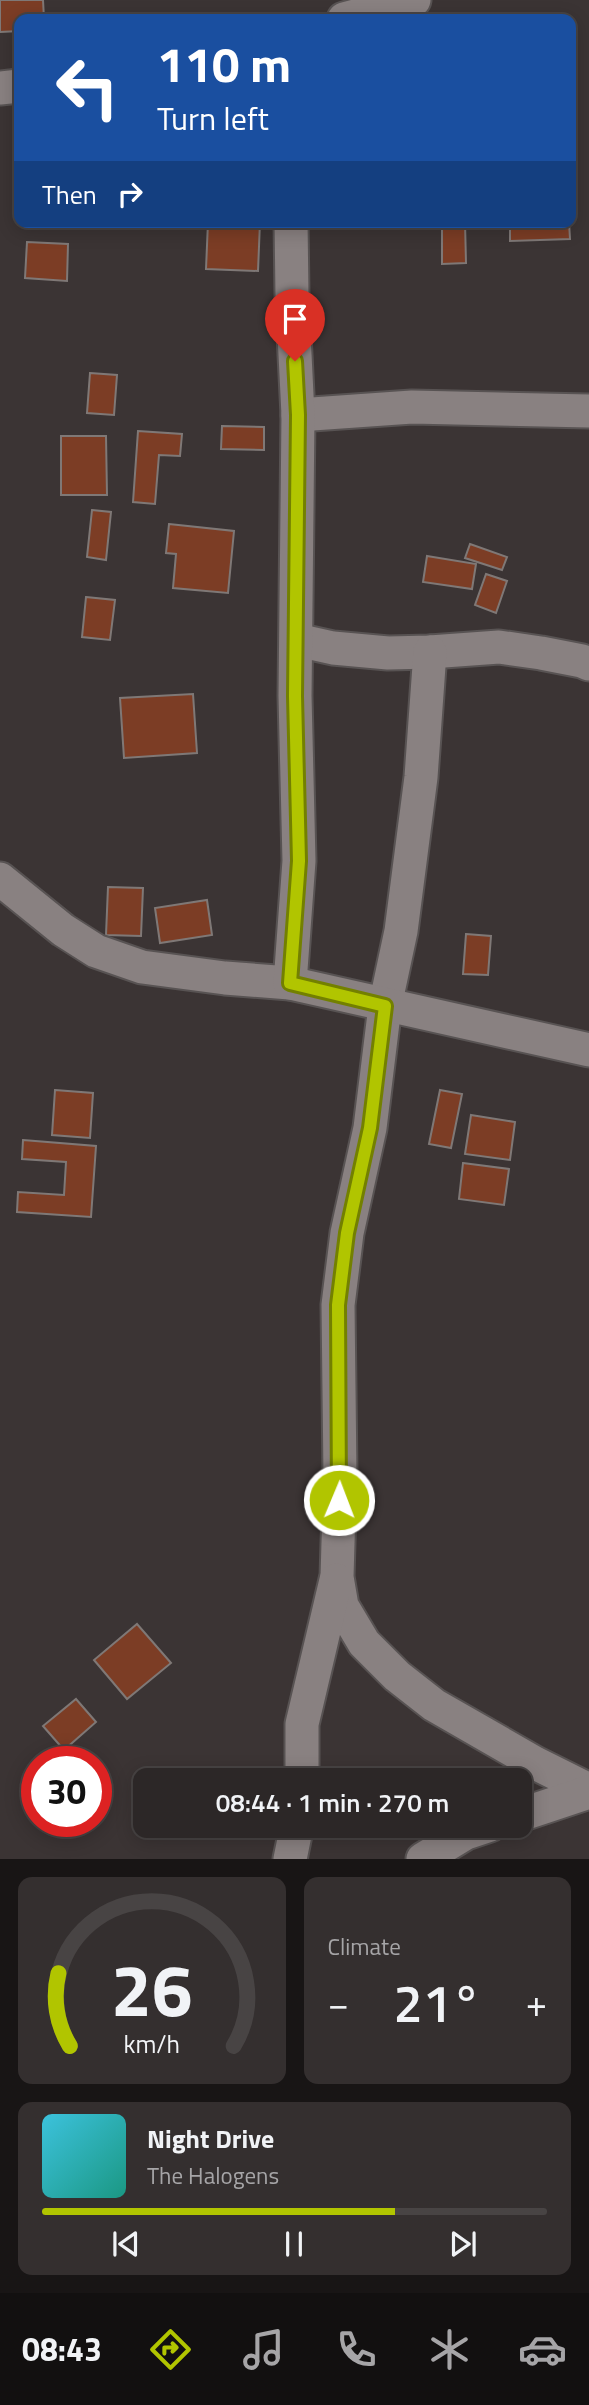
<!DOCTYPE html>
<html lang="en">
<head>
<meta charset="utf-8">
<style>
  :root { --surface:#2c2727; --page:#342f2f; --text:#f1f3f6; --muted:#a6a5a7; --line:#484444; --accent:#b1c500 }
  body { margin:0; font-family:"Titillium Web",sans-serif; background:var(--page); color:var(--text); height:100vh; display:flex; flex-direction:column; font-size:26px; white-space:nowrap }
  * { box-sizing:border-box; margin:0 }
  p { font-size:23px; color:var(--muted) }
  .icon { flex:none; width:38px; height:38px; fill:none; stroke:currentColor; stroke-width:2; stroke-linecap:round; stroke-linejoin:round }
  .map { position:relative; height:1859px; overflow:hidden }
  .sheet { display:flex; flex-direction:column; gap:18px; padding:18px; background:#181515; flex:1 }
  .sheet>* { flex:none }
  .hud { position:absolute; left:14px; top:14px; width:562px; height:214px; border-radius:14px; box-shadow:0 4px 18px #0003,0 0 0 2px var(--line); background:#1a4fa0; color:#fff; overflow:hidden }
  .speed { position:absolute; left:21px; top:1746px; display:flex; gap:14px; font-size:35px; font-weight:700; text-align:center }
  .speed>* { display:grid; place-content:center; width:91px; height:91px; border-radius:50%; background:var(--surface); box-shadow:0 4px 18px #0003,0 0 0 2px var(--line); line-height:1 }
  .speed .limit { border:10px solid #d22; background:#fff; color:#111 }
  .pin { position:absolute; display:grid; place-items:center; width:60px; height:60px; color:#fff; margin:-72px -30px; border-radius:50% 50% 50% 0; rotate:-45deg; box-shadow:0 0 7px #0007 }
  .pin .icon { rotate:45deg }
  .me { position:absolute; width:77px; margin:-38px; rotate:1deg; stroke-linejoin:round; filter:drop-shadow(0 0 5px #0008) }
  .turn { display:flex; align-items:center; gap:24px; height:147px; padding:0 28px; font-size:32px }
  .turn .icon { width:91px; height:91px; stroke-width:2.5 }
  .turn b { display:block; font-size:49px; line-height:60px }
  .then { display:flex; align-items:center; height:66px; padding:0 28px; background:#0003; gap:14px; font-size:26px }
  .big { font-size:52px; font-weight:600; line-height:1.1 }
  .sheet .card { flex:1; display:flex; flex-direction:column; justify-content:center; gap:10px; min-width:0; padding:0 24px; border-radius:14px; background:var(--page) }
  .sheet .dial { align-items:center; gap:0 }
  .dial svg { height:182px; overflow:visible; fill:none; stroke:var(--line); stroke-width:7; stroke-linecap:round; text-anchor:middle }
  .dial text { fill:var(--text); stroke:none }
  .song { display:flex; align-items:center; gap:21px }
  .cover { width:84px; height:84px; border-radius:10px; background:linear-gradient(135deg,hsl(190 70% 55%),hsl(170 70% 35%)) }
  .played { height:7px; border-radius:4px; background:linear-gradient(90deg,var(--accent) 70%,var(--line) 70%) }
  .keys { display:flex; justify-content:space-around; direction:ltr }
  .heat { display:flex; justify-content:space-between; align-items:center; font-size:38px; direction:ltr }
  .sheet .tiles { flex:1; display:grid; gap:18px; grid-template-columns:1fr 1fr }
  .card:last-child { grid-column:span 2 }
  .trip { position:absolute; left:133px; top:1768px; width:399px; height:70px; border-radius:14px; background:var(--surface); box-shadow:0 4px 18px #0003,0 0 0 2px var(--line); font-weight:600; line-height:70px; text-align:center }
  .menu { display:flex; height:112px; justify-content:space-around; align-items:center; background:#121010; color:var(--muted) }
  .menu .icon { width:49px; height:49px }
  .menu .on { color:var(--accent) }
  .menu b { font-size:32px; color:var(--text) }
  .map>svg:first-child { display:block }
</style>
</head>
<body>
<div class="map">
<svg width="589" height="1859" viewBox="0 0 589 1859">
  <rect width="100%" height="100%" fill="#3b3434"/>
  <g fill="#7c3d25" stroke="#7f7876" stroke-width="2">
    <path d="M0,0H43L44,19H19V31L0,32Z"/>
    <path d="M17,138H19V183H16Z"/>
    <path d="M208,222H260L258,271L206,269Z"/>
    <path d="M442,222H465L466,263L442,264Z"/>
    <path d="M510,222H569L570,239L510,241Z"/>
    <path d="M27,242L68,244L67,281L25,278Z"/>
    <path d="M90,373L117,375L114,415L87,413Z"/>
    <path d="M222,426L264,427V450L221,449Z"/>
    <path d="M138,431L182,434L180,456L159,455L155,504L133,502Z"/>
    <path d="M61,436H106L107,495H61Z"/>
    <path d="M92,510L111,512L106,560L87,557Z"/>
    <path d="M169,524L234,531L228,593L173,588L176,554L166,553Z"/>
    <path d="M470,544L507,557L502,570L465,558Z"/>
    <path d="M427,556L476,564L472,589L423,582Z"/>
    <path d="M486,574L507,581L496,613L475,605Z"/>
    <path d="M86,597L115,600L110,640L82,637Z"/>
    <path d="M193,694L197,753L124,758L120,698Z"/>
    <path d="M108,887L143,888L141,936L106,935Z"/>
    <path d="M207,900L212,935L160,943L155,908Z"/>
    <path d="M466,934L491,936L488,975L463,974Z"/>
    <path d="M55,1090L93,1093L90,1138L52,1135Z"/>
    <path d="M440,1090L462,1094L451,1148L429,1144Z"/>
    <path d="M471,1115L515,1122L510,1160L465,1154Z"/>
    <path d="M23,1140L96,1146L91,1217L17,1212L18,1192L64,1195L66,1162L22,1159Z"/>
    <path d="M463,1163L509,1169L504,1205L459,1199Z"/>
    <path d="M137,1624L171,1663L127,1699L94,1660Z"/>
    <path d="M76,1699L96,1722L64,1750L43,1726Z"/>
  </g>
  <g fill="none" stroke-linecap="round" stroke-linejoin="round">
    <defs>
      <g id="street">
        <path d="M344,19L414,0"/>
        <path d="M0,88L19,86"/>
        <path d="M298,415L412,407L589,411"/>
        <path d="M297,640L333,648L388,653L430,652L499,647L541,653L582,661L589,664"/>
        <path d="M430,652L421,777L401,931L385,1006L370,1128L347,1233L338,1305L340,1475L337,1577L342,1606L364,1643L397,1676L434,1705L535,1763L589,1790"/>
        <path d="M0,879L63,930L96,951L142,967L225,978L290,983L589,1050"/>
        <path d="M290,983L299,861L295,696L298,415L292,294L291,222"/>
        <path d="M302,1780V1724L336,1580"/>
        <path d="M520,1815L589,1792"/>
        <path d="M290,1859L297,1825"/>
        <path d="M423,1859L466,1833L490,1825"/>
      </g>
    </defs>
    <use href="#street" stroke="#585353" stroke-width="37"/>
    <use href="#street" stroke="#898181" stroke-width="33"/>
  </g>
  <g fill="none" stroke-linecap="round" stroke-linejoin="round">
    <defs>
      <path id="route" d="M295,361L298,415L295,696L299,861L290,983L385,1006L370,1128L347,1233L338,1305L339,1500"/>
    </defs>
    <use href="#route" stroke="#738000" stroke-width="18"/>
    <use href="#route" stroke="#b1c500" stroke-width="12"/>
  </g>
</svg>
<div class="speed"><div class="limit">30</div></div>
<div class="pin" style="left:295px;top:361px;background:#d93025"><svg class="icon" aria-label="arrive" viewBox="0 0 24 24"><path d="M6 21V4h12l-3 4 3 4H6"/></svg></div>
<svg class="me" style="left:339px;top:1500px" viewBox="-20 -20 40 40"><circle r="17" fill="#b1c500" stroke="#fff" stroke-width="3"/><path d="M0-11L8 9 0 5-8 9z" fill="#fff"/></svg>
<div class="trip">08:44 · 1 min · 270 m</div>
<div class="hud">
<div class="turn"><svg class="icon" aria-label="left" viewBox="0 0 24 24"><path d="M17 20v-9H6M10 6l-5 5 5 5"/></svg><div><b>110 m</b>Turn left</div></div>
<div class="then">Then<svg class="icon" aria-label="right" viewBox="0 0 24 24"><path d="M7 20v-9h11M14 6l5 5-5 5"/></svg></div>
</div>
</div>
<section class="sheet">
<div class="tiles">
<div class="card dial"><svg viewBox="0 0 100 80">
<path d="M14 69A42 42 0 1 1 86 69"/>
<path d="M14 69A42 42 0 0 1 9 37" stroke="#b1c500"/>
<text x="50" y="56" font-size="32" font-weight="700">26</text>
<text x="50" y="72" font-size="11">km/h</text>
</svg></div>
<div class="card"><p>Climate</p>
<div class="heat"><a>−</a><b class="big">21°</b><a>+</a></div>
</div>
<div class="card">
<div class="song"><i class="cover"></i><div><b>Night Drive</b><p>The Halogens</p></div></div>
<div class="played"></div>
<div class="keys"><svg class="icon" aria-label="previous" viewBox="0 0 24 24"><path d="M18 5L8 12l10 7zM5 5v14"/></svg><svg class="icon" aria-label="pause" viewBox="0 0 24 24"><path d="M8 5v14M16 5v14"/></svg><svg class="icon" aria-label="next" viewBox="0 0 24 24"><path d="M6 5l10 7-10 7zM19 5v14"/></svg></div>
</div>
</div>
</section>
<nav class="menu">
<b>08:43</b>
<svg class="icon on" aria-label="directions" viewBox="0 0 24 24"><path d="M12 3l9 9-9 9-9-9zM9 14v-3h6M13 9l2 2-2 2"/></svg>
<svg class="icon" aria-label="music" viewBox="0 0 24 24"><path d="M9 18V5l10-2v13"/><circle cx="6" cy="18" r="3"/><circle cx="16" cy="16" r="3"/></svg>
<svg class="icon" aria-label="phone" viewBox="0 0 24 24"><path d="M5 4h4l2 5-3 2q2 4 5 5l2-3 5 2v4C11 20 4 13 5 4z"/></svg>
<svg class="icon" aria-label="climate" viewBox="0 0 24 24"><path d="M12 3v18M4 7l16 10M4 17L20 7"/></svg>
<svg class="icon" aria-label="car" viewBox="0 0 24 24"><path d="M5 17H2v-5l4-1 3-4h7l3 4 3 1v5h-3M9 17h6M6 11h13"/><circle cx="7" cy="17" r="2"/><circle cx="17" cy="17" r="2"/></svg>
</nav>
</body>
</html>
